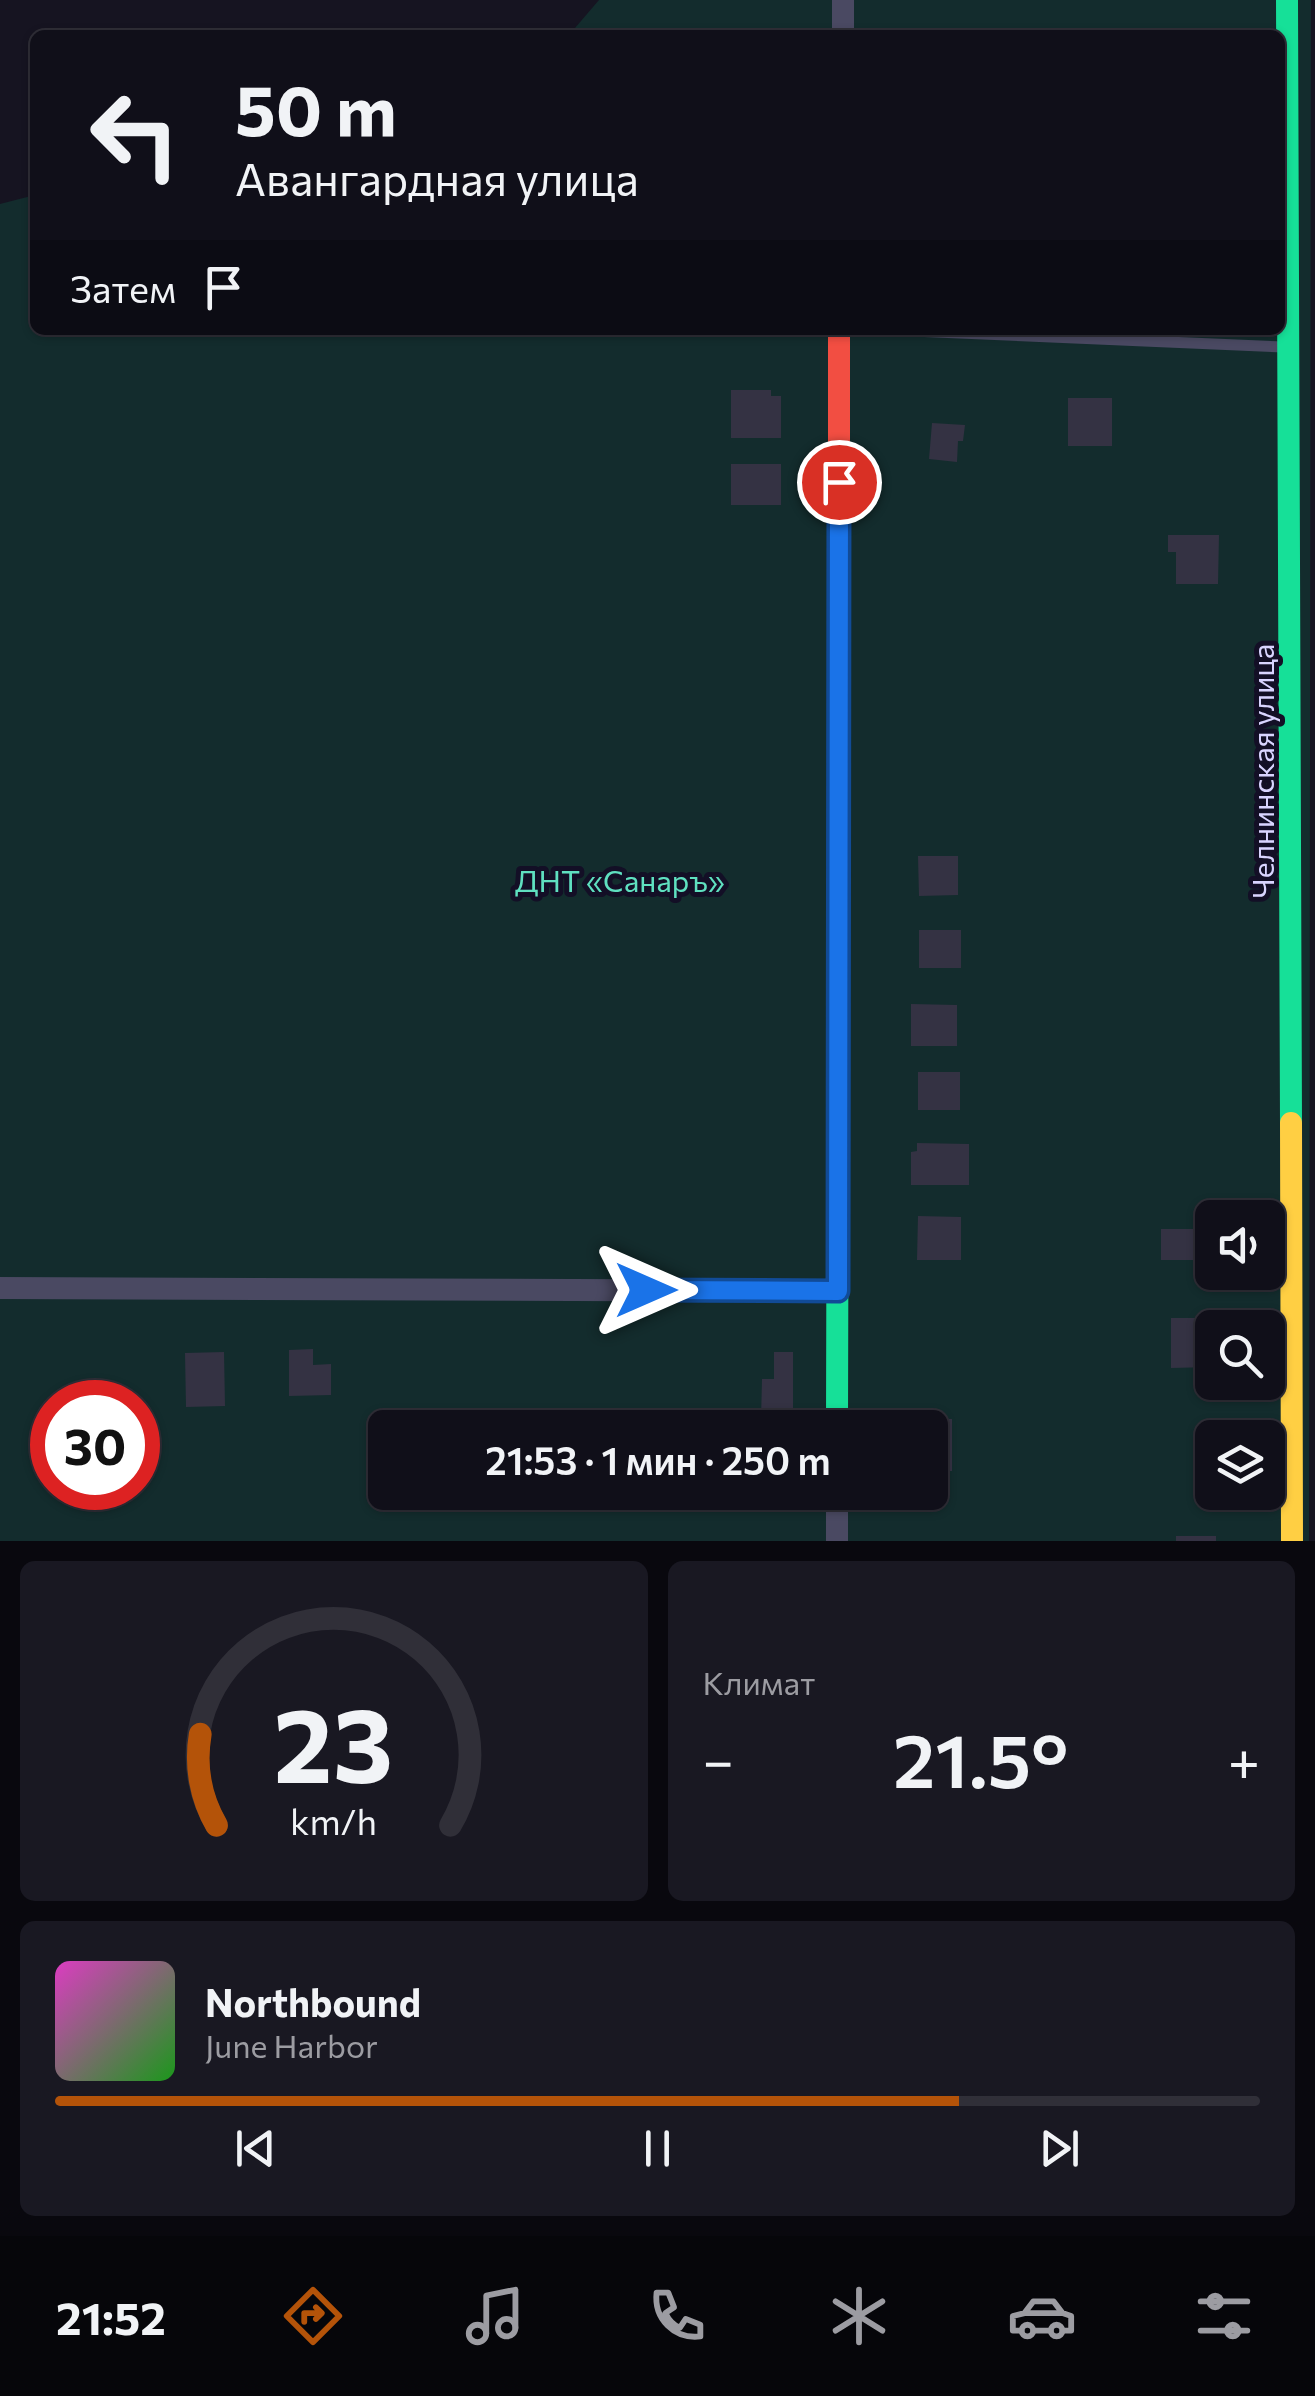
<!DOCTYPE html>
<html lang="ru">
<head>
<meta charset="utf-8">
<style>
  :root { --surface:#100f19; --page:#191822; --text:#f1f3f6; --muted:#9c9ca2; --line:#302f38; --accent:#b45309 }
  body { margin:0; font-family:Commissioner,sans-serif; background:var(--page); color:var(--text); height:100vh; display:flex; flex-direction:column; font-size:38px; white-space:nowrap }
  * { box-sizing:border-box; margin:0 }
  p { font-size:32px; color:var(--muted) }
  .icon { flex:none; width:55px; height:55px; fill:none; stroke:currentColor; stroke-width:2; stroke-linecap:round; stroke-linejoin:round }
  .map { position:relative; height:1541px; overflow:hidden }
  .panel { display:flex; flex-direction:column; gap:20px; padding:20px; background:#09080e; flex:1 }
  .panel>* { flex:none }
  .top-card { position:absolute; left:30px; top:30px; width:1255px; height:305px; border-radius:15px; box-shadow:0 2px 8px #0004,0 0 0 2px var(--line); background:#100f19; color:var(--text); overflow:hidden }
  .controls { position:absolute; left:1195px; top:1200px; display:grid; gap:20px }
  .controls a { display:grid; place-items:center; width:90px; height:90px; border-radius:15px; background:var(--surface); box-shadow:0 2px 8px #0004,0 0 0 2px var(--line); font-size:50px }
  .speed { position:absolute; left:30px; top:1380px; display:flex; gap:20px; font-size:50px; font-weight:700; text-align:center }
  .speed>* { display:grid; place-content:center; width:130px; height:130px; border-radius:50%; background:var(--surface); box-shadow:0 2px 8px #0004,0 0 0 2px var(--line); line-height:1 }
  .speed .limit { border:15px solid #d22; background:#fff; color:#111 }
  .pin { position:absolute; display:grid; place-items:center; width:85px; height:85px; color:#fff; margin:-42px; border:5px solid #fff; border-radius:50%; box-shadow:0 2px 10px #0007 }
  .me { position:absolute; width:110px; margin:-55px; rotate:90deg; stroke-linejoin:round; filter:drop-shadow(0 0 8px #0008) }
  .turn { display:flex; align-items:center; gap:35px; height:210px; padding:0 40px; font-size:45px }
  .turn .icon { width:130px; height:130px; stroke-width:2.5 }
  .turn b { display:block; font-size:70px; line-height:85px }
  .then { display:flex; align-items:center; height:95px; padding:0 40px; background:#0003; gap:20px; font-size:38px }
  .big { font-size:75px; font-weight:600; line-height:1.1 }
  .panel .tile { flex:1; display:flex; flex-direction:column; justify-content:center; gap:15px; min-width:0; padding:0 35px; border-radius:15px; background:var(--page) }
  .panel .dial { align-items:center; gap:0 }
  .dial svg { height:260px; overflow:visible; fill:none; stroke:var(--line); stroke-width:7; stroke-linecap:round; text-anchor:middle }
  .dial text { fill:var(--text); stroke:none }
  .song { display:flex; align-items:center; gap:30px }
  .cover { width:120px; height:120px; border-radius:15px; background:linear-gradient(135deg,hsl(310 70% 55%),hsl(120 70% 35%)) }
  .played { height:10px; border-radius:5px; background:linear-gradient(90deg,var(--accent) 75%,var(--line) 75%) }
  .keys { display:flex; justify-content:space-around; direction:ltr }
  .heat { display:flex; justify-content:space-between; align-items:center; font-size:55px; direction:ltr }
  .panel .tiles { flex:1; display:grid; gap:20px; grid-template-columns:1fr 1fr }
  .tile:last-child { grid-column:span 2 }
  .trip { position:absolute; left:368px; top:1410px; width:580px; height:100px; border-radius:15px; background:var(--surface); box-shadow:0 2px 8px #0004,0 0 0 2px var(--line); font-weight:600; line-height:100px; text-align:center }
  .tabs { display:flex; height:160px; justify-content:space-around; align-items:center; background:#06060a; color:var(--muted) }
  .tabs .icon { width:70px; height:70px }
  .tabs .current { color:var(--accent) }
  .tabs b { font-size:45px; color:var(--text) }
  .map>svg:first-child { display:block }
</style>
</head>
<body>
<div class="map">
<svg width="1315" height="1541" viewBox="0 0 1315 1541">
  <rect width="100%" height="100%" fill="#161421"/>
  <path fill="#132c2d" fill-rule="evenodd" d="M599,0H1311L1309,1541H0V204L35,195V330H1280V35H569ZM1212,1218H1268V1272H1212ZM1212,1328H1268V1382H1212ZM52,1402H138V1488H52ZM385,1428H930V1492H385ZM1212,1438H1268V1492H1212Z"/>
  <g fill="#343243">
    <path d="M731,390H771V396H781V438H731Z"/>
    <rect x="1068" y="398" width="44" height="48"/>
    <path d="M932,423L965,425L963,441H958L957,462L929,459Z"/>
    <rect x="731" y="464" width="50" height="41"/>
    <path d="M1168,535H1219L1218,584H1176V552H1168Z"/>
    <path d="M918,856H958V895L919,896Z"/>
    <rect x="919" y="930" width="42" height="38"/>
    <path d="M911,1004L957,1005V1046H911Z"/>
    <rect x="918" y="1072" width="42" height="38"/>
    <path d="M917,1143L969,1144V1185H911V1152L917,1151Z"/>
    <path d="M918,1216L961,1217V1260H917Z"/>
    <rect x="1161" y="1229" width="51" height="31"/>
    <path d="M1171,1318H1219V1328H1212V1367L1171,1368Z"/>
    <path d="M313,1349V1365L331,1364V1395L289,1396V1350Z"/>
    <path d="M224,1352L225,1406L186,1407L185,1353Z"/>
    <path d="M774,1352H793V1419H761L762,1379H774Z"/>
    <path d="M903,1419H952V1471H930V1428H903Z"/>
    <rect x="1176" y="1536" width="40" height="5"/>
  </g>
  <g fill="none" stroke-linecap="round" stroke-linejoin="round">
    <path stroke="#4a4962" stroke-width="11" d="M889,330L1284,347"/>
    <g stroke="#4a4962" stroke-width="22">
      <path d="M843,35V0"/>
      <path d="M0,1288L838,1291"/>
      <path d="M837,1541V1492"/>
    </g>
    <g stroke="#16e098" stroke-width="22">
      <path d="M1287,0L1291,1123"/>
      <path d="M837,1428L839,599"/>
    </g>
    <path stroke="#ffcf43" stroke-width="22" d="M1291,1123L1292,1541"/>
    <path stroke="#f24e42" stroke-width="22" d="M839,599V330"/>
  </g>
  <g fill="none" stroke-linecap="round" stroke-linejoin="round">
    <defs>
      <path id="route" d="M646,1290L838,1291L839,482"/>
    </defs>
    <use href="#route" stroke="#114b97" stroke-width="25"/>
    <use href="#route" stroke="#1a73e8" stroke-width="18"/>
  </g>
  <g text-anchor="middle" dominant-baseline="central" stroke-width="10" stroke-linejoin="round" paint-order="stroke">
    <g font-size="30" fill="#d9d4ff" stroke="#130f26">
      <text transform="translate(1261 771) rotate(-90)">Челнинская улица</text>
    </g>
    <g font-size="30" fill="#5fe0c0" stroke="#130f26">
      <text x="620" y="879">ДНТ «Санаръ»</text>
    </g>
  </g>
</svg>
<div class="controls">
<a><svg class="icon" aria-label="sound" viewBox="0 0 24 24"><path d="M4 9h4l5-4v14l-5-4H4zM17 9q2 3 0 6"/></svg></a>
<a><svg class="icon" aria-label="search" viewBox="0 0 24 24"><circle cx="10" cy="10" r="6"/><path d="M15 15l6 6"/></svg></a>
<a><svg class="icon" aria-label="layers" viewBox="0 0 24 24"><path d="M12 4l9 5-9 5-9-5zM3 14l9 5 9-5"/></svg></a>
</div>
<div class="speed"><div class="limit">30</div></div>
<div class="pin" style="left:839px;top:482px;background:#d93025"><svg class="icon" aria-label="arrive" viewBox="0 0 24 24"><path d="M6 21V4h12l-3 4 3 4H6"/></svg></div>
<svg class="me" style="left:646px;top:1290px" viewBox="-20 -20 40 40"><path d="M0-17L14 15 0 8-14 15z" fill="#1a73e8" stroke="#fff" stroke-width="4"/></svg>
<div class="trip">21:53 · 1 мин · 250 m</div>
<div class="top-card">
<div class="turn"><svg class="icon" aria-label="left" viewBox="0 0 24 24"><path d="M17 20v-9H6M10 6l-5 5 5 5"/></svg><div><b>50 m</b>Авангардная улица</div></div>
<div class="then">Затем<svg class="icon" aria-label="arrive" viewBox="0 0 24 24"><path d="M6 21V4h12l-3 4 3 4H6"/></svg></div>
</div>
</div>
<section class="panel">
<div class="tiles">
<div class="tile dial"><svg viewBox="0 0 100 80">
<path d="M14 69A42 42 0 1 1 86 69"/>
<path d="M14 69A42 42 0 0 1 9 41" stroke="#b45309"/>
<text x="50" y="56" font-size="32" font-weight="700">23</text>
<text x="50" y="72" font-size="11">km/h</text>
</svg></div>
<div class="tile"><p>Климат</p>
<div class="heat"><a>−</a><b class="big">21.5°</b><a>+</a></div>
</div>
<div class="tile">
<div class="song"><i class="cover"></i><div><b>Northbound</b><p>June Harbor</p></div></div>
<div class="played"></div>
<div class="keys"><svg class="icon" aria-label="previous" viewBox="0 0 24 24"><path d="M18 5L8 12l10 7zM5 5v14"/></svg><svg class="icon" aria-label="pause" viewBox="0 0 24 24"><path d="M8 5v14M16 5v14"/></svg><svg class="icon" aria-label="next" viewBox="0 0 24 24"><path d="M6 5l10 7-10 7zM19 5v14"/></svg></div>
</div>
</div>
</section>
<nav class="tabs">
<b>21:52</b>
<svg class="icon current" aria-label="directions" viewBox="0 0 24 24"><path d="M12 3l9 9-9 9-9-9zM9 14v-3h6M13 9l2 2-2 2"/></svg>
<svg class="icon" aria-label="music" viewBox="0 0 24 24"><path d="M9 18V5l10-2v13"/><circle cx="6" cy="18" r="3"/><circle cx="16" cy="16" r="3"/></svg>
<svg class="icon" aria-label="phone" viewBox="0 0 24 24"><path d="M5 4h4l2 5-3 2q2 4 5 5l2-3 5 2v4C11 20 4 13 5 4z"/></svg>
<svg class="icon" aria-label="climate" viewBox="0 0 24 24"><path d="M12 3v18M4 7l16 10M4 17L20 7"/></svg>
<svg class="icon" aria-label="car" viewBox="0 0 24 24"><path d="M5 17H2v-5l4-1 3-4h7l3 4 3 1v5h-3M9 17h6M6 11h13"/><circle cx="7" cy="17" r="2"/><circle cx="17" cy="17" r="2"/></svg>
<svg class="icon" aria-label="filters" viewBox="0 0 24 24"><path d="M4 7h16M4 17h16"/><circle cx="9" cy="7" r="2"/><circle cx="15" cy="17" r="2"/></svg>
</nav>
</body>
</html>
